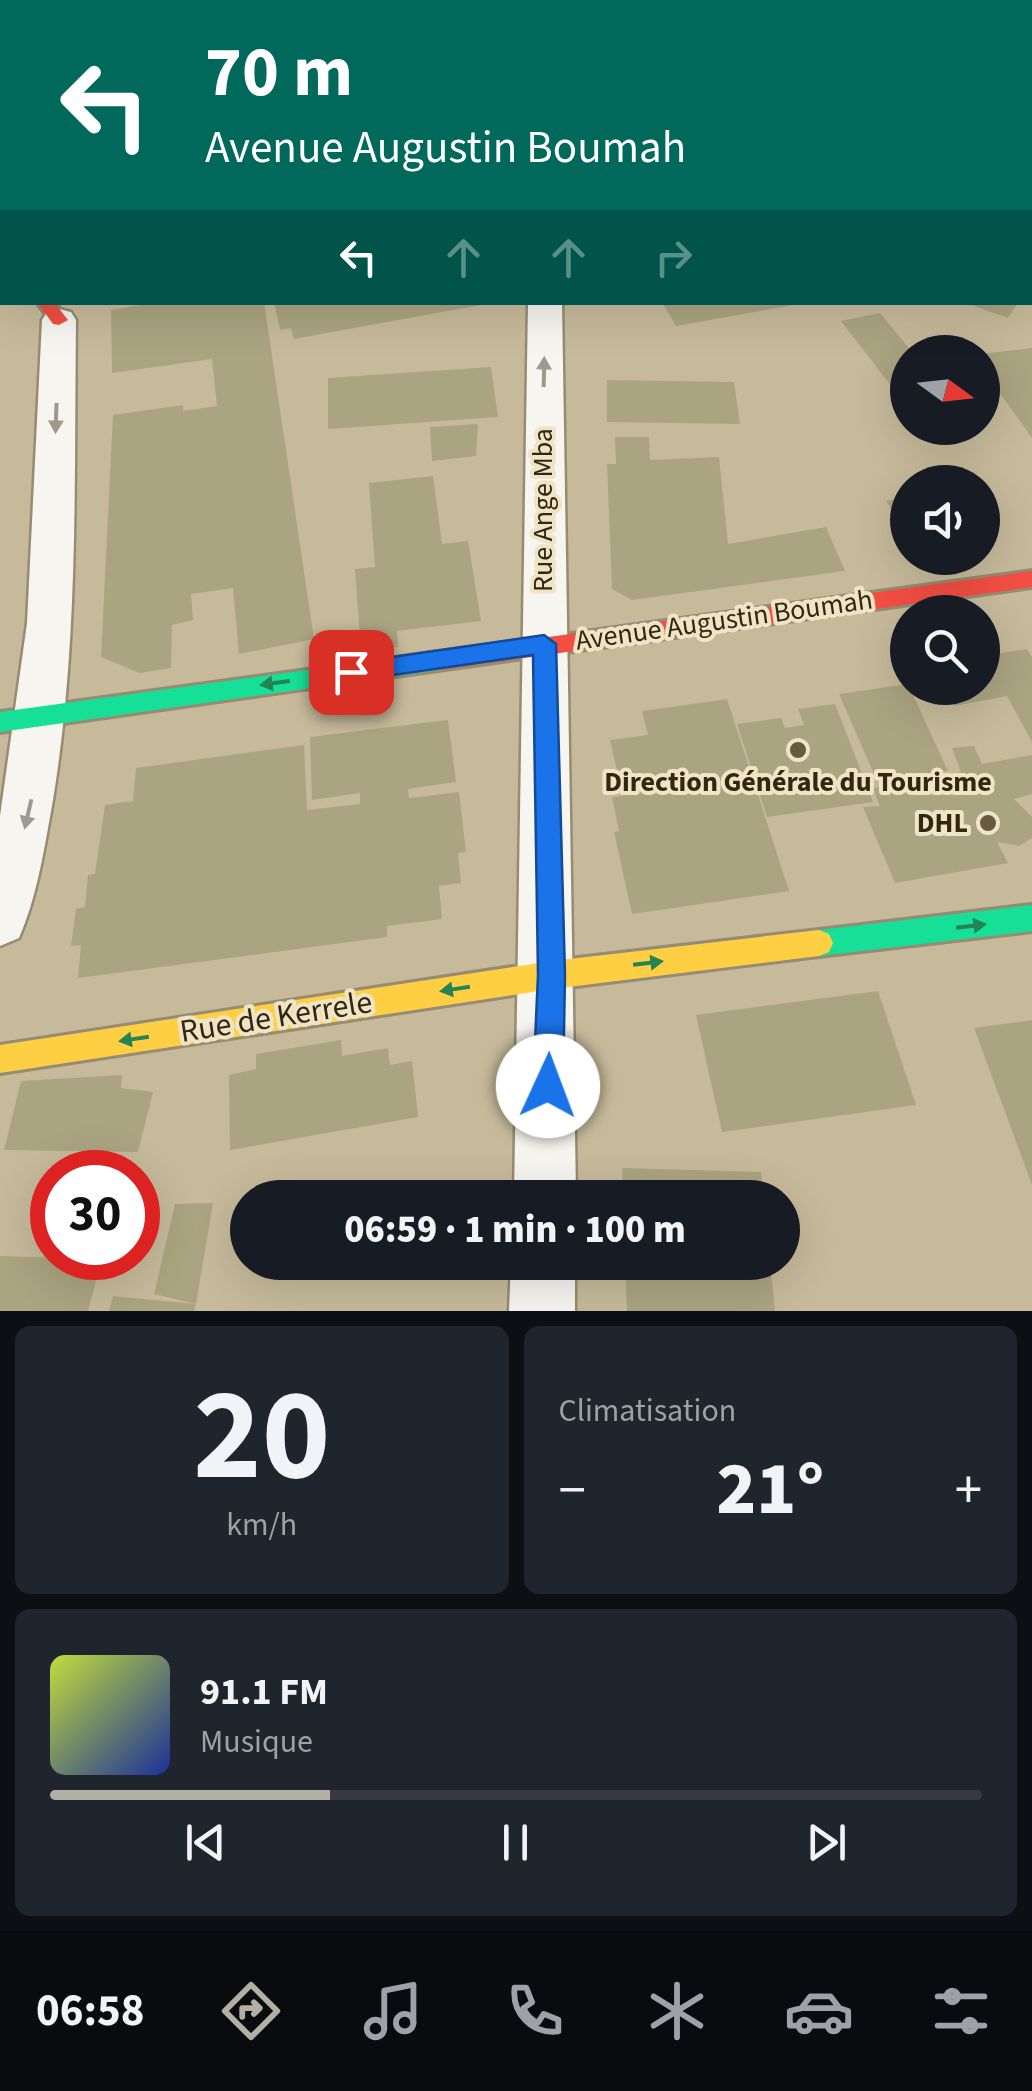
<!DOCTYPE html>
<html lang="fr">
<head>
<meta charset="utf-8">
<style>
  :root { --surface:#171b24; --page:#20242c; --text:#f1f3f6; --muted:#9ea1a6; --line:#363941; --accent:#b2afa5 }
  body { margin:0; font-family:"Source Sans 3",sans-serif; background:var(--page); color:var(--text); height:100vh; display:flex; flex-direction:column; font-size:38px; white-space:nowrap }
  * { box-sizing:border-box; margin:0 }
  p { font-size:32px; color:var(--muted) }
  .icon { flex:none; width:55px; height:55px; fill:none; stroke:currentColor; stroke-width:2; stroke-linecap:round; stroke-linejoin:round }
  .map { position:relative; height:1311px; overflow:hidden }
  .details { display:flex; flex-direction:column; gap:15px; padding:15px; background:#0d0f14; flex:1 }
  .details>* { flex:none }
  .hud { position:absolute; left:0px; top:0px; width:1032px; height:305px; box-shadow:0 10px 40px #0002; background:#00695c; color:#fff; overflow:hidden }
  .needle { width:65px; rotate:105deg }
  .fabs { position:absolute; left:890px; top:335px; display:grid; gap:20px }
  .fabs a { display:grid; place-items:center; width:110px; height:110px; border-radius:50%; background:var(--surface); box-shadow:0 10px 40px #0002; font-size:50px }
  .speed { position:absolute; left:30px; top:1150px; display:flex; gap:20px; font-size:50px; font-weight:700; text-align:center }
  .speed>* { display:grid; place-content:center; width:130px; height:130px; border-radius:50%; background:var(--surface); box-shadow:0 10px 40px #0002; line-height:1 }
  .speed .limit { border:15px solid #d22; background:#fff; color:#111 }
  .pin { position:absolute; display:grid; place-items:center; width:85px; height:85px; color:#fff; margin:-42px; border-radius:20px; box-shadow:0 5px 15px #0006 }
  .me { position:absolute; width:110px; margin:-55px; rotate:2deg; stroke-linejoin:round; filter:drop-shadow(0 0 8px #0008) }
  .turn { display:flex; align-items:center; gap:35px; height:210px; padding:0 40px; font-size:45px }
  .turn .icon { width:130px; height:130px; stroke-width:2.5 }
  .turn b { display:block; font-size:70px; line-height:85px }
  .lanes { display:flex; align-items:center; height:95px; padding:0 40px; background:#0003; justify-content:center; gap:50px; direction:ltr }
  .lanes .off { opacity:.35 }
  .big { font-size:75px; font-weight:800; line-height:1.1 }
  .details .tile { flex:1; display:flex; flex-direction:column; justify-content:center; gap:15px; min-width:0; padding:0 35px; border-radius:15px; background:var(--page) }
  .details .dial { align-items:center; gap:0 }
  .dial b { font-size:130px; line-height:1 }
  .song { display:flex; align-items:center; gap:30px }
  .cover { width:120px; height:120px; border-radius:15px; background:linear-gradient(135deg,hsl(70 70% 55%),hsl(230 70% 35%)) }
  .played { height:10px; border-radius:5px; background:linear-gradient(90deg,var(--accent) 30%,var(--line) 30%) }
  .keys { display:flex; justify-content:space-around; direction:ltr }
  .heat { display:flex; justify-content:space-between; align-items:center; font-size:55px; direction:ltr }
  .details .tiles { flex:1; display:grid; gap:15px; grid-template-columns:1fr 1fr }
  .tile:last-child { grid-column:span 2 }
  .trip { position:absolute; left:230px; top:1180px; width:570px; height:100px; border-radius:50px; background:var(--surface); box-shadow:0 10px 40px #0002; font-weight:800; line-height:100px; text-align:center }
  .dock { display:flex; height:160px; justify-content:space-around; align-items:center; background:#090b0e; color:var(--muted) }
  .dock .icon { width:70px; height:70px }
  .dock .active { color:var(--accent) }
  .dock b { font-size:45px; color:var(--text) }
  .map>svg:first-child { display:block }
</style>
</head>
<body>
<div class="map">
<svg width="1032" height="1311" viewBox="0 0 1032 1311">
  <rect width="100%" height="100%" fill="#c7ba9b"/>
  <path fill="#72b9ba" d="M0,0H1032V55L1030,2H2L0,190Z"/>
  <g fill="#aaa481">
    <path d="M160,302H264L314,639L239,654L233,588L191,594L193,620L172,625L171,668L140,673L101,657L113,415L183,405V411L217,406L212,359L112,373L111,310Z"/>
    <path d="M274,302H486V304L294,339L291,328L280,330Z"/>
    <path d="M662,302H798L799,304L676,326Z"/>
    <path d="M963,302H1018L1008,318Z"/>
    <path d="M880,313L912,352H908V408L841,321Z"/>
    <path d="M1032,348V438L982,368V354Z"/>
    <path d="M491,367L498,417L328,429V378Z"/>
    <path d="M607,380L734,382L740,424L607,422Z"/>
    <path d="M478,424L476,456L432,461L430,427Z"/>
    <path d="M615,437H649L650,460L719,457L728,544L826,527L845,571L632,600L612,589L607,464H616Z"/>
    <path d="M433,476L442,544L468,541L481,621L397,631L398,647L361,651L355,569L375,567L369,483Z"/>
    <path d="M908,496V535L886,501Z"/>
    <path d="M1027,649L1032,657V742L1007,696L954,706L944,688H982V656Z"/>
    <path d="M908,684L948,771L877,781L839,694Z"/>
    <path d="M727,699L789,891L632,914L614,832L619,831L612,797L623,796L610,740L648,735L642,711Z"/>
    <path d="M835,704L873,802L767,817L737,724L781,718L785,728L804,725L798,709Z"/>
    <path d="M448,720L456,782L408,789L409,798L459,792L466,852L458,853L461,883L439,886L442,919L387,926V937L78,978L81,945L71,946L76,909L85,907L88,875L95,874L105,805L133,801L136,768L304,745L307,810L360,804V793L312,800L310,737Z"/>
    <path d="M974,746L982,764L1032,755V794L1014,799L1032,817V838L1019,846L997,842L1008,863L895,883L863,807L880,806L873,788L961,772L952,748Z"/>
    <path d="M878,991L916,1105L722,1132L696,1015Z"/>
    <path d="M1032,1020V1185L974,1028Z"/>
    <path d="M341,1040L342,1056L388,1048L390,1065L412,1061L418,1117L230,1150L229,1075L256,1069V1054Z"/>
    <path d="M122,1075L121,1088L153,1092L138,1152L4,1150L21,1081Z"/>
    <path d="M622,1168L761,1172L764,1198H623Z"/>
    <path d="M213,1203L196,1304L194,1311H109L113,1296L196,1304L154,1294L175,1204Z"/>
    <path d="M0,1256L102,1259L88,1311H0Z"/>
    <path d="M625,1262H770L775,1311H627Z"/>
  </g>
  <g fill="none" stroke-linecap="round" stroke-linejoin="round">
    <defs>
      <g id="street">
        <rect x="1030" y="198" width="2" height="21"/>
        <path d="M528,302H562L576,1198H514Z"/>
        <path d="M59,309L71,312L76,320C74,482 79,646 52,806C44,850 37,897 19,938L0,946V816L27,623L42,320L47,312Z"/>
        <path d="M511,1262H575V1311H509Z"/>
      </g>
      <g id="fast">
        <rect x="0" y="275" width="2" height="10"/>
        <path d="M438,652L446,655L449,661L446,667L438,670L0,732V712Z"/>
        <path d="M1032,905V931L819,956L809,952L805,943L809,934L819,930Z"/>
      </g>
      <g id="slow">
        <rect x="1030" y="100" width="2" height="8"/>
        <path d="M819,930L829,934L833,943L829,952L819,956L552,989L0,1073V1045L552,961Z"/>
      </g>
      <g id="jam">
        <path d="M37,302H54L68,320L59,325L53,324Z"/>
        <path d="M1032,571V587L438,670L430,667L427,661L430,655L438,652Z"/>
      </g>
    </defs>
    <use href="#street" stroke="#968c73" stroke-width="5"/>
    <use href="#fast" stroke="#968c73" stroke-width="6"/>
    <use href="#slow" stroke="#968c73" stroke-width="6"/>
    <use href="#jam" stroke="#968c73" stroke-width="6"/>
    <use href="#street" fill="#f7f5f0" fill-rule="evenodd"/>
    <use href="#fast" fill="#16e098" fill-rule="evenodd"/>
    <use href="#slow" fill="#ffcf43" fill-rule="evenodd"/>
    <use href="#jam" fill="#f24e42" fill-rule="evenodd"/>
  </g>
  <defs><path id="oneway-solid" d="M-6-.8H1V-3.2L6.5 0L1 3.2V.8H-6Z" transform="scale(2.5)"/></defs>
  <g fill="#9e998c">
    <use href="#oneway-solid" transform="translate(544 372) rotate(-89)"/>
    <use href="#oneway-solid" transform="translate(56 418) rotate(92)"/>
    <use href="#oneway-solid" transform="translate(28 814) rotate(103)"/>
  </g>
  <g fill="#248454">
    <use href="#oneway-solid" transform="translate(275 683) rotate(172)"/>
    <use href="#oneway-solid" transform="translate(971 926) rotate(-7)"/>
    <use href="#oneway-solid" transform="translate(648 963) rotate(-7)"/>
    <use href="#oneway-solid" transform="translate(455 989) rotate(171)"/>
    <use href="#oneway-solid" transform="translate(134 1039) rotate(171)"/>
  </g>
  <path fill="#1a73e8" stroke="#114b97" stroke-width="2.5" d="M544,635L556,644L565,975L563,1086L559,1096L548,1101L538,1096L533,1086L538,975L533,655L351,681L340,672L351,663Z"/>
  <g fill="#665b41" stroke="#f0e4c7" stroke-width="4">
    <circle cx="798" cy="750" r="10"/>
    <circle cx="988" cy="823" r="10"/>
  </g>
  <g text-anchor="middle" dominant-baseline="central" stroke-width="8" stroke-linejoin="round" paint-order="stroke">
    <g font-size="28" fill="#322811" stroke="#f0e4c7">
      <text transform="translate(543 510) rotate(-90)">Rue Ange Mba</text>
      <text transform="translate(724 620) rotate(-8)">Avenue Augustin Boumah</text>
    </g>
    <g font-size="28" font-weight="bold" fill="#322811" stroke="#f0e4c7">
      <text x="798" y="782">Direction Générale du Tourisme</text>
      <text x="968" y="823" text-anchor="end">DHL</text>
    </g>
    <g font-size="32" fill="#322811" stroke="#f0e4c7">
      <text transform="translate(276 1017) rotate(-9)">Rue de Kerrele</text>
    </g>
  </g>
</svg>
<div class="fabs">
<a><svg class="needle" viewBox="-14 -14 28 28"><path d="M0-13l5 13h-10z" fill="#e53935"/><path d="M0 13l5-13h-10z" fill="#9ea1a6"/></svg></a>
<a><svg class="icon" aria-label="sound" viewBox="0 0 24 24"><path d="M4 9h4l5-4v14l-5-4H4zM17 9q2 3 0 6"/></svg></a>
<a><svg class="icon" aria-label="search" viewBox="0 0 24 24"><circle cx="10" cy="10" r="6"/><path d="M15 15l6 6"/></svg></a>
</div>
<div class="speed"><div class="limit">30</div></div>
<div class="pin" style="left:351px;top:672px;background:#d93025"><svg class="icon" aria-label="arrive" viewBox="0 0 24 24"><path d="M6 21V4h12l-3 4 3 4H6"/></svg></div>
<svg class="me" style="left:548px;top:1086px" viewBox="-20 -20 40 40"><circle r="19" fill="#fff"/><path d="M0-13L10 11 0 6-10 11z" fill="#1a73e8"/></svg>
<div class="trip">06:59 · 1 min · 100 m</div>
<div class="hud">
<div class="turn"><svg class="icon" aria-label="left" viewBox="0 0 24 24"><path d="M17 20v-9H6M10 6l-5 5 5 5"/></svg><div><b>70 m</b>Avenue Augustin Boumah</div></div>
<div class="lanes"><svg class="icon" aria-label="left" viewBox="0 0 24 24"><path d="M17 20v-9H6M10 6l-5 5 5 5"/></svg><svg class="icon off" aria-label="ahead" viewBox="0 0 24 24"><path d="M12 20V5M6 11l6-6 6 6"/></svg><svg class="icon off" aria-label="ahead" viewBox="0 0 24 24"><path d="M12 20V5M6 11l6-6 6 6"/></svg><svg class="icon off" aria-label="right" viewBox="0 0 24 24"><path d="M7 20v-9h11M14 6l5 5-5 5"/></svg></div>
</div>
</div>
<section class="details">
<div class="tiles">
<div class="tile dial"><b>20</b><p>km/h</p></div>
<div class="tile"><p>Climatisation</p>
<div class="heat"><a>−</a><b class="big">21°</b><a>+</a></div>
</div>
<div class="tile">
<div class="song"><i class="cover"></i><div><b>91.1 FM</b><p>Musique</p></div></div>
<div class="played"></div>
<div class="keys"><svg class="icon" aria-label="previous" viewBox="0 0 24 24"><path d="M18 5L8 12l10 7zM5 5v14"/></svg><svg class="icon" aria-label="pause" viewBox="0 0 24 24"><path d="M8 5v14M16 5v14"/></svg><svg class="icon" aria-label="next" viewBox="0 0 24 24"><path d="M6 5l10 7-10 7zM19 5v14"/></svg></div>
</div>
</div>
</section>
<nav class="dock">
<b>06:58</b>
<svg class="icon active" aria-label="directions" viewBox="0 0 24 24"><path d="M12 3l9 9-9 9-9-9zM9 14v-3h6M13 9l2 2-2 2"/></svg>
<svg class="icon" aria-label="music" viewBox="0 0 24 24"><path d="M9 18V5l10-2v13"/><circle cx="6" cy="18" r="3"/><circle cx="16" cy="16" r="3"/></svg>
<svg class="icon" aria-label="phone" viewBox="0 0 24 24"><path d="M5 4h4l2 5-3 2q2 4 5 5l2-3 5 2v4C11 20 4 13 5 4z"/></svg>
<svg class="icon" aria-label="climate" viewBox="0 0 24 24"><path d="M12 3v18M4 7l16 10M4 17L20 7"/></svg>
<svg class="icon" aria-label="car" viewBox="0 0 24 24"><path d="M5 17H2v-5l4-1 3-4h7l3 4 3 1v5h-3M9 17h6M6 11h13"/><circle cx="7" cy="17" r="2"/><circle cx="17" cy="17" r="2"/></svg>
<svg class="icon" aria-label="filters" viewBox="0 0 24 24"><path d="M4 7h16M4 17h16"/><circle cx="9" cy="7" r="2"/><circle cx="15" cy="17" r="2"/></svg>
</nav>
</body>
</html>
